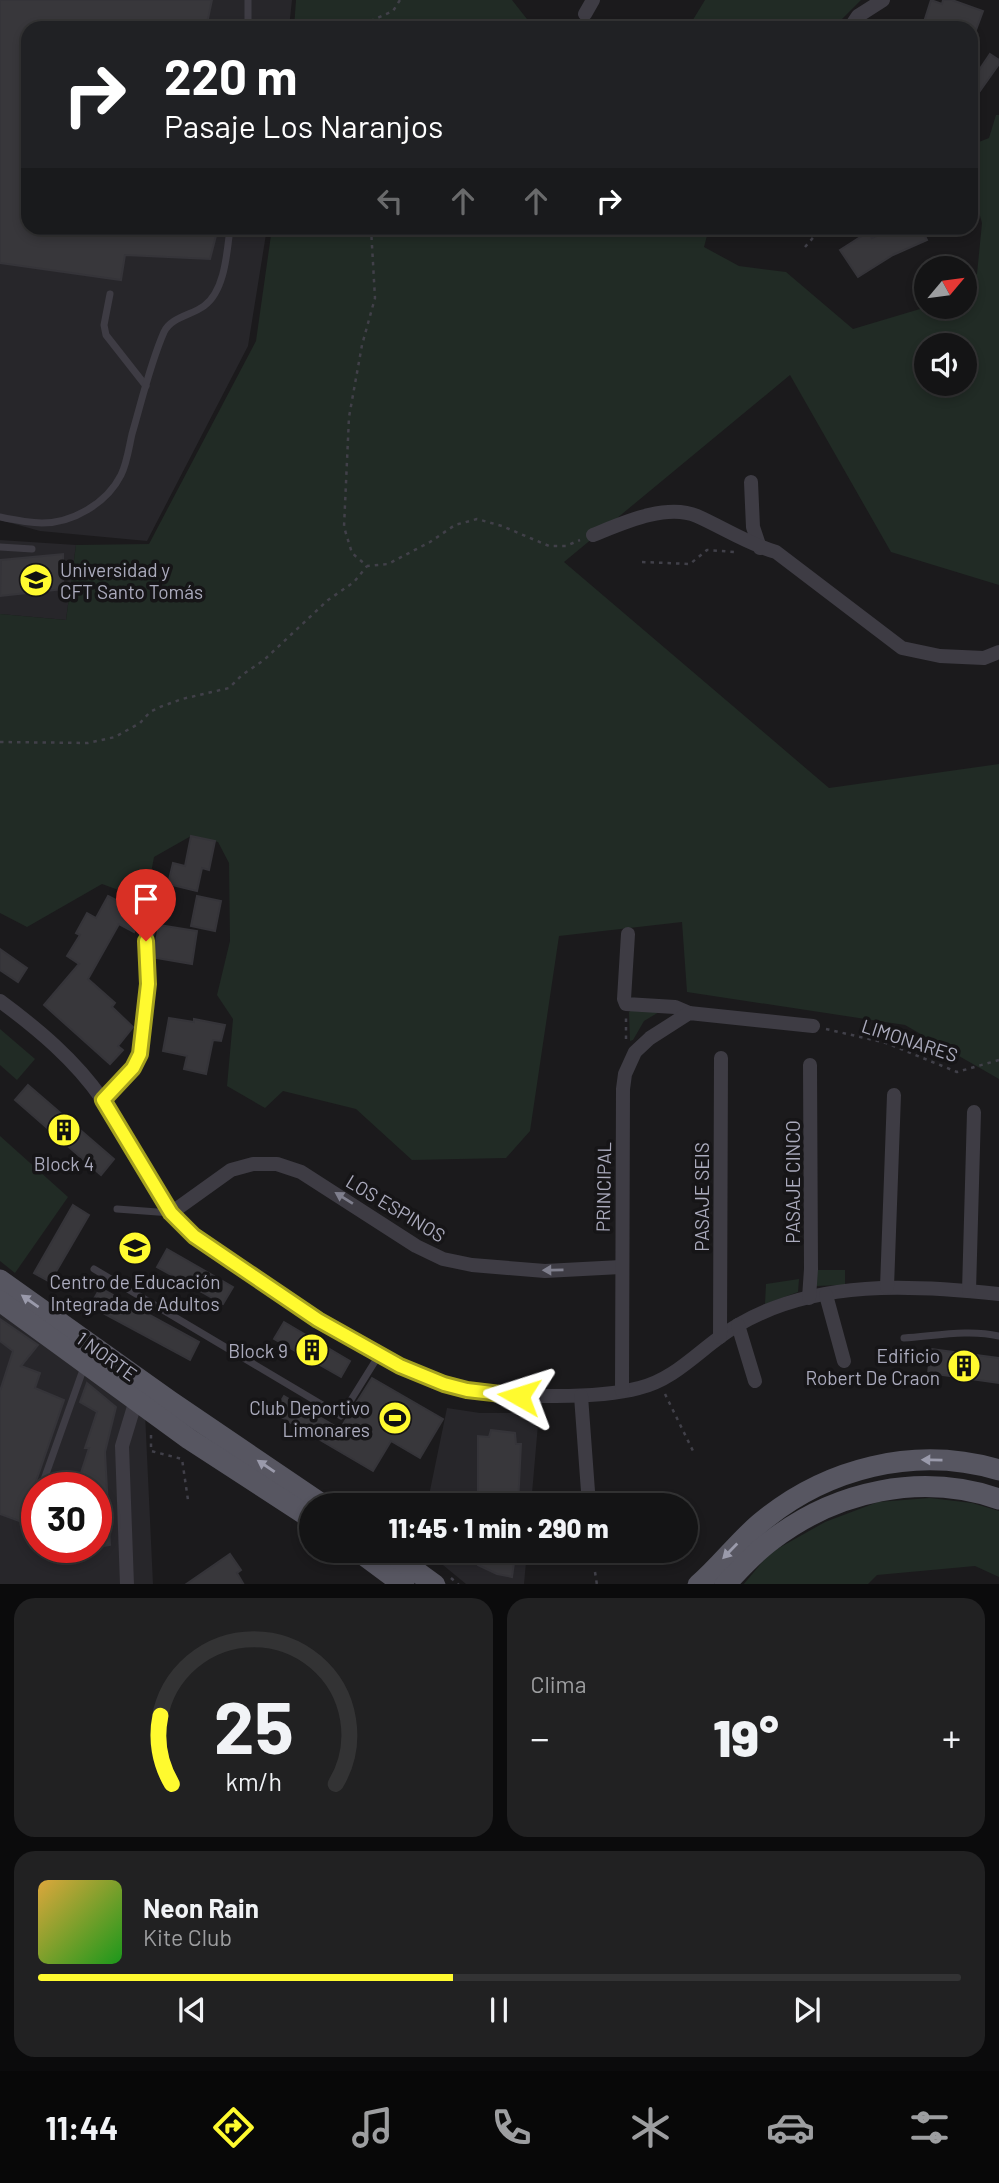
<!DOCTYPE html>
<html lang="es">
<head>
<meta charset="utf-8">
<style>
  :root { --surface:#141415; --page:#212122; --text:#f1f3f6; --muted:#9d9ea0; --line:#333334; --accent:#fffa2f }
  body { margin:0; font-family:Barlow,sans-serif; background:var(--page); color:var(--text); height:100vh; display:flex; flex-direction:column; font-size:26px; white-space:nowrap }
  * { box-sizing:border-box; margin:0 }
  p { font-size:23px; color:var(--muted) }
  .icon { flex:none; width:38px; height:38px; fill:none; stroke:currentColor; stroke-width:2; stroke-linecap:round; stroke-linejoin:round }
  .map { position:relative; height:1584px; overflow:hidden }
  .sheet { display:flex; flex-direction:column; gap:14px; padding:14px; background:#0b0b0c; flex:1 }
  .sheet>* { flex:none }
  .guide { position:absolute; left:21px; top:21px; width:957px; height:214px; border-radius:21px; box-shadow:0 4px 10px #0003,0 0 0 2px var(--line); background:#202124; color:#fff; overflow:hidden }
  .needle { width:46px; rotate:61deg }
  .controls { position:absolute; left:914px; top:256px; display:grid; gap:14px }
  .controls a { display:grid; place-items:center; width:63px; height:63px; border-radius:50%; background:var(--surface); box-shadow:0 4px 10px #0003,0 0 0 2px var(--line); font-size:35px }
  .speed { position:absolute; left:21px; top:1472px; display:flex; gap:14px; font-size:35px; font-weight:700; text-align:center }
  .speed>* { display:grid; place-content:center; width:91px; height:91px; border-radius:50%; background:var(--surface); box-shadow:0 4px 10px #0003,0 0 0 2px var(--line); line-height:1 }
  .speed .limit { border:10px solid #d22; background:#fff; color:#111 }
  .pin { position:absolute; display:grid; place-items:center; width:60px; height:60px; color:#fff; margin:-72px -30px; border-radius:50% 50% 50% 0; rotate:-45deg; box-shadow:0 0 7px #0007 }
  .pin .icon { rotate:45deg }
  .me { position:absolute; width:77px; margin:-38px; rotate:276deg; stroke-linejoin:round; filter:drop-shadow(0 0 5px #0008) }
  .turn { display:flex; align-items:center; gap:24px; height:147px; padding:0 28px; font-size:32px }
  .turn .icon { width:91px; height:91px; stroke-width:2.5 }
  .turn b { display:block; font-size:49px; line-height:60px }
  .lanes { display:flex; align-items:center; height:66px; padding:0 28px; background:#0003; justify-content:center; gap:35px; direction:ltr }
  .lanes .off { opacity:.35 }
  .big { font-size:52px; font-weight:800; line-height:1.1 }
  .sheet .card { flex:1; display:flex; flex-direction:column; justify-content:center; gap:10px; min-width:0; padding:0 24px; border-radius:21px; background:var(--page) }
  .sheet .dial { align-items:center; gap:0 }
  .dial svg { height:182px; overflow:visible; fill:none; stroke:var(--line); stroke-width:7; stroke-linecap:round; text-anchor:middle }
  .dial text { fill:var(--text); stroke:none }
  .song { display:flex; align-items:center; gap:21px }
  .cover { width:84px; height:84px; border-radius:10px; background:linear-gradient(135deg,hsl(40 70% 55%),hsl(120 70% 35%)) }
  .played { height:7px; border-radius:4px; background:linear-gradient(90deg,var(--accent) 45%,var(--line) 45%) }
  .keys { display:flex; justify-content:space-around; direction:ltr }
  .heat { display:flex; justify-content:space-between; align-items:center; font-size:38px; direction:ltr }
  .sheet .tiles { flex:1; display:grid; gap:14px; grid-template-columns:1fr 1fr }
  .card:last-child { grid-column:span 2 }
  .trip { position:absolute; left:299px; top:1493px; width:399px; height:70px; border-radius:35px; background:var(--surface); box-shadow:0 4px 10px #0003,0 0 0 2px var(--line); font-weight:800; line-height:70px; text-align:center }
  .dock { display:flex; height:112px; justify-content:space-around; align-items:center; background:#080808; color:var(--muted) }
  .dock .icon { width:49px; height:49px }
  .dock .current { color:var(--accent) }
  .dock b { font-size:32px; color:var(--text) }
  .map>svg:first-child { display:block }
</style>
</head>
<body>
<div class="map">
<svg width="999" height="1585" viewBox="0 0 999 1585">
  <rect width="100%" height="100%" fill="#1b1a1c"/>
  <g fill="#27262a" fill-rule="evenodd">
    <path d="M0,0H292L289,28H28V228H267L248,346L147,541L40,531L0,520Z"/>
    <path d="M0,540L76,545L66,620L0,614Z"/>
    <path d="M0,1311L145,1413L153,1584H0ZM37,1488H96V1547H37Z"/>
    <path d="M447,1408L480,1413H539L531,1505H427Z"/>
    <path d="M426,1551H527L524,1584H466Z"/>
  </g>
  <g fill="#212b25" fill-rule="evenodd">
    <path d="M296,0H512L534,28H294Z"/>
    <path d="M705,0H861L833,28H688Z"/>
    <path d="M996,115H999V585L891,552L790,375L564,562L829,788L999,764V1079L905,1025L687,992L682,922L559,936L530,1131L506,1158L412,1160L356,1109L283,1091L265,1108L227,1086L233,1019L217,995L230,941L229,863L218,842L191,836L154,857L146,900L102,884L27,927L0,913V614L66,620L76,545L149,544L256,341L272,228H709L704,247L739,266L786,272L853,329L930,306H964V283L977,274L982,223L971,184V145L989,138ZM926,345H964V383H926Z"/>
    <path d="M664,1009L644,1021L633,1040L630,1041L629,1012L632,1010Z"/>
    <path d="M0,1029L35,1059L17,1080L0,1065Z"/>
    <path d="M0,1136L68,1197L15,1273L0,1261Z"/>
    <path d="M815,1270H845V1285L815,1286Z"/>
    <path d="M799,1279L798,1292L765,1304L766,1284Z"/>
    <path d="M930,1498L972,1503L999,1511V1577L975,1566L877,1575L868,1584L743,1585L770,1553L825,1522L878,1502Z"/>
  </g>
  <g fill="#38373b" stroke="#353439" stroke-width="2">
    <path d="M0,0H212L206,28H28V228H218L210,259L125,255L121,280L0,263Z"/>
    <path d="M931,0L942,4L943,0H952L983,11L976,30L971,28H922Z"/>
    <path d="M990,54L999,60V64L980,91L971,85V82Z"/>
    <path d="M894,228H921L927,240L893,255L858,277L840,250L868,232L872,238Z"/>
    <path d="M63,554V589L0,596L1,560Z"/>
    <path d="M191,836L215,841L209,870L202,868L197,891L168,884L173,863L185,866Z"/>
    <path d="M108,896L141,913L134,932L119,924L88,979L115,1003L112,1007L133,1027L118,1046L123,1050L110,1064L44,1005L79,964L67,956L80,935L76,933L87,913L96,918Z"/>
    <path d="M197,896L221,901L215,931L191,926Z"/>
    <path d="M159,925L197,931L192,964L156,958V942Z"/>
    <path d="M0,949L27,968L18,982L0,970Z"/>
    <path d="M169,1018L194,1022V1019L225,1025L221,1041L213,1040L206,1074L184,1069L187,1056L163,1051Z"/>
    <path d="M28,1085L114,1159L101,1175L15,1100Z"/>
    <path d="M73,1205L89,1215L50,1282L34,1273Z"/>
    <path d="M167,1249L233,1287L223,1304L157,1267Z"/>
    <path d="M100,1288L199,1342L190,1360L90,1306Z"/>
    <path d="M0,1319L38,1345L21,1366L40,1373L35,1388L64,1400L22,1522L0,1514V1391L13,1351L0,1341Z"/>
    <path d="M284,1322L350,1361L341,1377L274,1339Z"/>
    <path d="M931,1349L999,1358V1383L928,1373Z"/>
    <path d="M372,1378L443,1419L420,1458L391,1441L373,1471L274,1413L284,1396L340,1429Z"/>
    <path d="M87,1383L116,1407L105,1452L110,1545L96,1547V1488H80V1476L89,1448H85L97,1412L80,1402Z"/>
    <path d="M491,1430L515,1433L516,1444H521L518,1505H478V1436L489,1437Z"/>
    <path d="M478,1550H511L509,1562L514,1563L512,1577L497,1574L478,1565Z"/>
    <path d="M230,1554L241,1570L237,1573L244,1585H185Z"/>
  </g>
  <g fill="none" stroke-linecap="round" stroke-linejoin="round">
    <g stroke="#414049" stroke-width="2.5" stroke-dasharray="3.5 5" stroke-linecap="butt">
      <path d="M355,28L393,11L400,0"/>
      <path d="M371,228L375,298L362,345L349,417L344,527L352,553L367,566L388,564L430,542L455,525L477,519L502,526L549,546H566L580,540"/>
      <path d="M805,247L818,232L833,228"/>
      <path d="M642,562L690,564L707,550L735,552"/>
      <path d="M0,742L88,743L115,737L140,723L150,712L160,707L182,699L229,688L242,675L264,660L328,600L354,582L367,566"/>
      <path d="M826,1029L886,1043L957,1072L999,1060"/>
      <path d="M626,1039V1017"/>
      <path d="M665,1394L695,1455"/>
      <path d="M151,1435V1451L182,1459L188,1500"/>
      <path d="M595,1572L597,1585"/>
      <path d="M451,1578L459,1585"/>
    </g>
    <g stroke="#3e3c44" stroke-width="7">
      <path d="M248,28V0"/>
      <path d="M110,294L104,325L106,335L146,386"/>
      <path d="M0,517C14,520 28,523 42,523C73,523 107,503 121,475C127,463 129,447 132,434C142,400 150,364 164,332C171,317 192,315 204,306C225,291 227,252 230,228"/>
      <path d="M0,547L32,549"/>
      <path d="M117,1209L171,1213"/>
      <path d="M94,1269L341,1416L379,1355"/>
      <path d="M904,1338C935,1336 969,1329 999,1336"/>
      <path d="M41,1488L84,1367"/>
      <path d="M30,1520L37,1500"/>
    </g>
    <g stroke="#3e3c44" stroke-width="14">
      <path d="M585,14L593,0"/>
      <path d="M850,28L858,16L883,0"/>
      <path d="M751,482L753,527L760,548"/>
      <path d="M593,535C623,523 666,503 697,516C724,528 748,544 776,552L902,648L940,656L984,658L999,652"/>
      <path d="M628,934L624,999L626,1004L675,1007L689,1013"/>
      <path d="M0,1001C38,1029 75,1060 102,1099C122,1128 138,1161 157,1191C162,1199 167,1208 174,1215C203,1247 243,1269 278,1293C336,1331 399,1375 468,1390C497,1396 526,1396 556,1396C583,1396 613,1395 639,1388C678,1379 704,1344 738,1325C816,1279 913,1285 999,1294"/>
      <path d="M102,1100L133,1068L140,1053L148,984L146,941L156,887"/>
      <path d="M171,1213L231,1170L253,1164H277L301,1172L416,1246L443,1259L472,1265L545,1271L621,1267"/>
      <path d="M887,1287L894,1095"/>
      <path d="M969,1291L974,1112"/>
      <path d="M826,1295L844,1361"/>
      <path d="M809,1298L811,1269L810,1065"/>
      <path d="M738,1325L755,1381"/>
      <path d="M720,1337L721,1058"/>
      <path d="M622,1391L623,1089L625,1074L635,1052L650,1038L689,1013L813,1026"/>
      <path d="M581,1396L589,1505"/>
      <path d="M593,1550L594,1558"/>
      <path d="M127,1585L122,1446L136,1400"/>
    </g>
    <g stroke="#575661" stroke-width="21">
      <path d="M0,1280L170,1401L323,1505"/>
      <path d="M0,1301L189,1439L312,1519"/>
      <path d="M357,1550L404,1585"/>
      <path d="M387,1550L435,1585"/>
      <path d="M698,1585C720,1566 737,1543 759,1524C825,1468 915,1445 999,1470"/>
      <path d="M725,1585C740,1569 754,1553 772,1540C836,1491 921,1472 999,1499"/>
    </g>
  </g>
  <defs><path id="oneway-solid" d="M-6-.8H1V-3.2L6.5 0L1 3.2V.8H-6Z" transform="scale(1.75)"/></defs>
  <g fill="#7f7f8d">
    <use href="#oneway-solid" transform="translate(344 1198) rotate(-148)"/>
    <use href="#oneway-solid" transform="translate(553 1270) rotate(179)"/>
  </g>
  <g fill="#9a9aab">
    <use href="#oneway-solid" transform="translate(30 1301) rotate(-145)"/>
    <use href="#oneway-solid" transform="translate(932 1460) rotate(-179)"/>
    <use href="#oneway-solid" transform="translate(266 1466) rotate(-146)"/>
    <use href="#oneway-solid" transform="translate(730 1551) rotate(134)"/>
  </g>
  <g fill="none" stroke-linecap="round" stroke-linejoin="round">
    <defs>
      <path id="route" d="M146,941L148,984L140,1054L133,1068L103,1100L171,1213L194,1236L318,1320L400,1366L444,1384L467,1390L519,1396"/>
    </defs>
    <use href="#route" stroke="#a6a21f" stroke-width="18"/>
    <use href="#route" stroke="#fffa2f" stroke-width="12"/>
  </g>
  <defs>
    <symbol id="university-disc" viewBox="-11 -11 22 22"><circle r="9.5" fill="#fffa2f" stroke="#161517"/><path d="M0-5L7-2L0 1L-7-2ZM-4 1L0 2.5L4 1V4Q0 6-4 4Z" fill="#111"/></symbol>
    <symbol id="building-disc" viewBox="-11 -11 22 22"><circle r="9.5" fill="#fffa2f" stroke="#161517"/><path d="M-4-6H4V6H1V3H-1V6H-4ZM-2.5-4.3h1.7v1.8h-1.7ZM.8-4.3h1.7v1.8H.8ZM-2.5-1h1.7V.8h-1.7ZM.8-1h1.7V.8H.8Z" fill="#111"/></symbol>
    <symbol id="school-disc" viewBox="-11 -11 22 22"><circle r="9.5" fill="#fffa2f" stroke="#161517"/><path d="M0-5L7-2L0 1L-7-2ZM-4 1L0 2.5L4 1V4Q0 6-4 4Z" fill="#111"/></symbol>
    <symbol id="stadium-disc" viewBox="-11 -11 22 22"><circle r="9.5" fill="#fffa2f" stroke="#161517"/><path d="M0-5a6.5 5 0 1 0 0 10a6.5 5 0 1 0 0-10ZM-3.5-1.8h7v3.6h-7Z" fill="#111"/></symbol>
  </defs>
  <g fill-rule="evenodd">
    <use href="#university-disc" x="17" y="561" width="38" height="38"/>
    <use href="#building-disc" x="45" y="1111" width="38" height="38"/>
    <use href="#school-disc" x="116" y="1229" width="38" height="38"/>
    <use href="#building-disc" x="293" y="1331" width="38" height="38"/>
    <use href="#building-disc" x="945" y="1347" width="38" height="38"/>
    <use href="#stadium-disc" x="376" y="1399" width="38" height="38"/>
  </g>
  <g text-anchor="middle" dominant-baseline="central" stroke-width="7" stroke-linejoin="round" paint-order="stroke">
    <g font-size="19" fill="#ababbd" stroke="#161517" text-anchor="end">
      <text x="60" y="569" text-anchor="start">Universidad y<tspan x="60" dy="22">CFT Santo Tomás</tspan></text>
      <text x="64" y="1163" text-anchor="middle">Block 4</text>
      <text x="135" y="1281" text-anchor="middle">Centro de Educación<tspan x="135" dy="22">Integrada de Adultos</tspan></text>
      <text x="288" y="1350">Block 9</text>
      <text x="940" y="1355">Edificio<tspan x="940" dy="22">Robert De Craon</tspan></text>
      <text x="370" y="1407">Club Deportivo<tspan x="370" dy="22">Limonares</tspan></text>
    </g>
    <g font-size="19" fill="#ababbd" stroke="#161517">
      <text transform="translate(910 1040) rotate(18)">LIMONARES</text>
      <text transform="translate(792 1182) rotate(-90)">PASAJE CINCO</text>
      <text transform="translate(603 1187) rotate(-89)">PRINCIPAL</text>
      <text transform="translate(701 1197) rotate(-90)">PASAJE SEIS</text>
      <text transform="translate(396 1208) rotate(31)">LOS ESPINOS</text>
      <text transform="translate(107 1356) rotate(36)">1 NORTE</text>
    </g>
  </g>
</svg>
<div class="controls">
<a><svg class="needle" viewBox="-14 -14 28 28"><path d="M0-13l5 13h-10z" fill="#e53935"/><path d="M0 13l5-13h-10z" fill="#9d9ea0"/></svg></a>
<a><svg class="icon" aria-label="sound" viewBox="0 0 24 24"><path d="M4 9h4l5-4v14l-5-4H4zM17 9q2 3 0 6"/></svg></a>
</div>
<div class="speed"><div class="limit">30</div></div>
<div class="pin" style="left:146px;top:941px;background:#d93025"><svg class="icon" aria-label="arrive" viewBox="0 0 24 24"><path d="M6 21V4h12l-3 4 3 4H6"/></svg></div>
<svg class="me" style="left:519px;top:1396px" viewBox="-20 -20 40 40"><path d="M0-17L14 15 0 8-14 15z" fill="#fffa2f" stroke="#fff" stroke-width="4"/></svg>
<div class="trip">11:45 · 1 min · 290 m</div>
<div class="guide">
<div class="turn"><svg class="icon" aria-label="right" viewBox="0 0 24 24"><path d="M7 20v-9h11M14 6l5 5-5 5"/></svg><div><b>220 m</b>Pasaje Los Naranjos</div></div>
<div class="lanes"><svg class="icon off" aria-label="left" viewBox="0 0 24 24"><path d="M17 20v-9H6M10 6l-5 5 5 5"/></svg><svg class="icon off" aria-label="ahead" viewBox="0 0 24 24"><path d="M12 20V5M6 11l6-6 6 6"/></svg><svg class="icon off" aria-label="ahead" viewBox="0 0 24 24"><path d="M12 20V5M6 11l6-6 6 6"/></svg><svg class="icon" aria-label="right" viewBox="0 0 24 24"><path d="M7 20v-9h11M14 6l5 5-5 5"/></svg></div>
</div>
</div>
<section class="sheet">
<div class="tiles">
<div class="card dial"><svg viewBox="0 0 100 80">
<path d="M14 69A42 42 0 1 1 86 69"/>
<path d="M14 69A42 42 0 0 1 9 39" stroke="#fffa2f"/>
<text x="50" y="56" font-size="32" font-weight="700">25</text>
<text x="50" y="72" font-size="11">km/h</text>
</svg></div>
<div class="card"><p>Clima</p>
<div class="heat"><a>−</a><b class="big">19°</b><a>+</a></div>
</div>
<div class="card">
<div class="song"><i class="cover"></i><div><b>Neon Rain</b><p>Kite Club</p></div></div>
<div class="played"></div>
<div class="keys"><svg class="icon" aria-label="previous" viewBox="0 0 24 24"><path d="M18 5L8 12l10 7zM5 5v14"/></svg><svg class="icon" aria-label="pause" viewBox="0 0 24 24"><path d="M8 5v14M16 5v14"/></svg><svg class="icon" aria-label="next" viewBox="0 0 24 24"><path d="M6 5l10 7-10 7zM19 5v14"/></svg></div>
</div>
</div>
</section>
<nav class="dock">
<b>11:44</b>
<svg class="icon current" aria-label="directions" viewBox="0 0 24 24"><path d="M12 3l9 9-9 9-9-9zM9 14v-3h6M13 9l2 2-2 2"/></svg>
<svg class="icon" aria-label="music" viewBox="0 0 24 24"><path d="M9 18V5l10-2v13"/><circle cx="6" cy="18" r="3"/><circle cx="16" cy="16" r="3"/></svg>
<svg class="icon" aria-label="phone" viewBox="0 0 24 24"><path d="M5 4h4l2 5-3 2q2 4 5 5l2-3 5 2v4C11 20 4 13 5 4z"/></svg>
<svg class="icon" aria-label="climate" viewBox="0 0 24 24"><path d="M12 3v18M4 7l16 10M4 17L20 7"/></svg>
<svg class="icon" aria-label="car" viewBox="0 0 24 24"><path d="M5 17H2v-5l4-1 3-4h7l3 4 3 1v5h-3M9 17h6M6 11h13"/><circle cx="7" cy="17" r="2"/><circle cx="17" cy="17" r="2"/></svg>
<svg class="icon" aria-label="filters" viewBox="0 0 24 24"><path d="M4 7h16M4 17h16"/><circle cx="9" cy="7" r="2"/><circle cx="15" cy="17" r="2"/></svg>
</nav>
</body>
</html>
